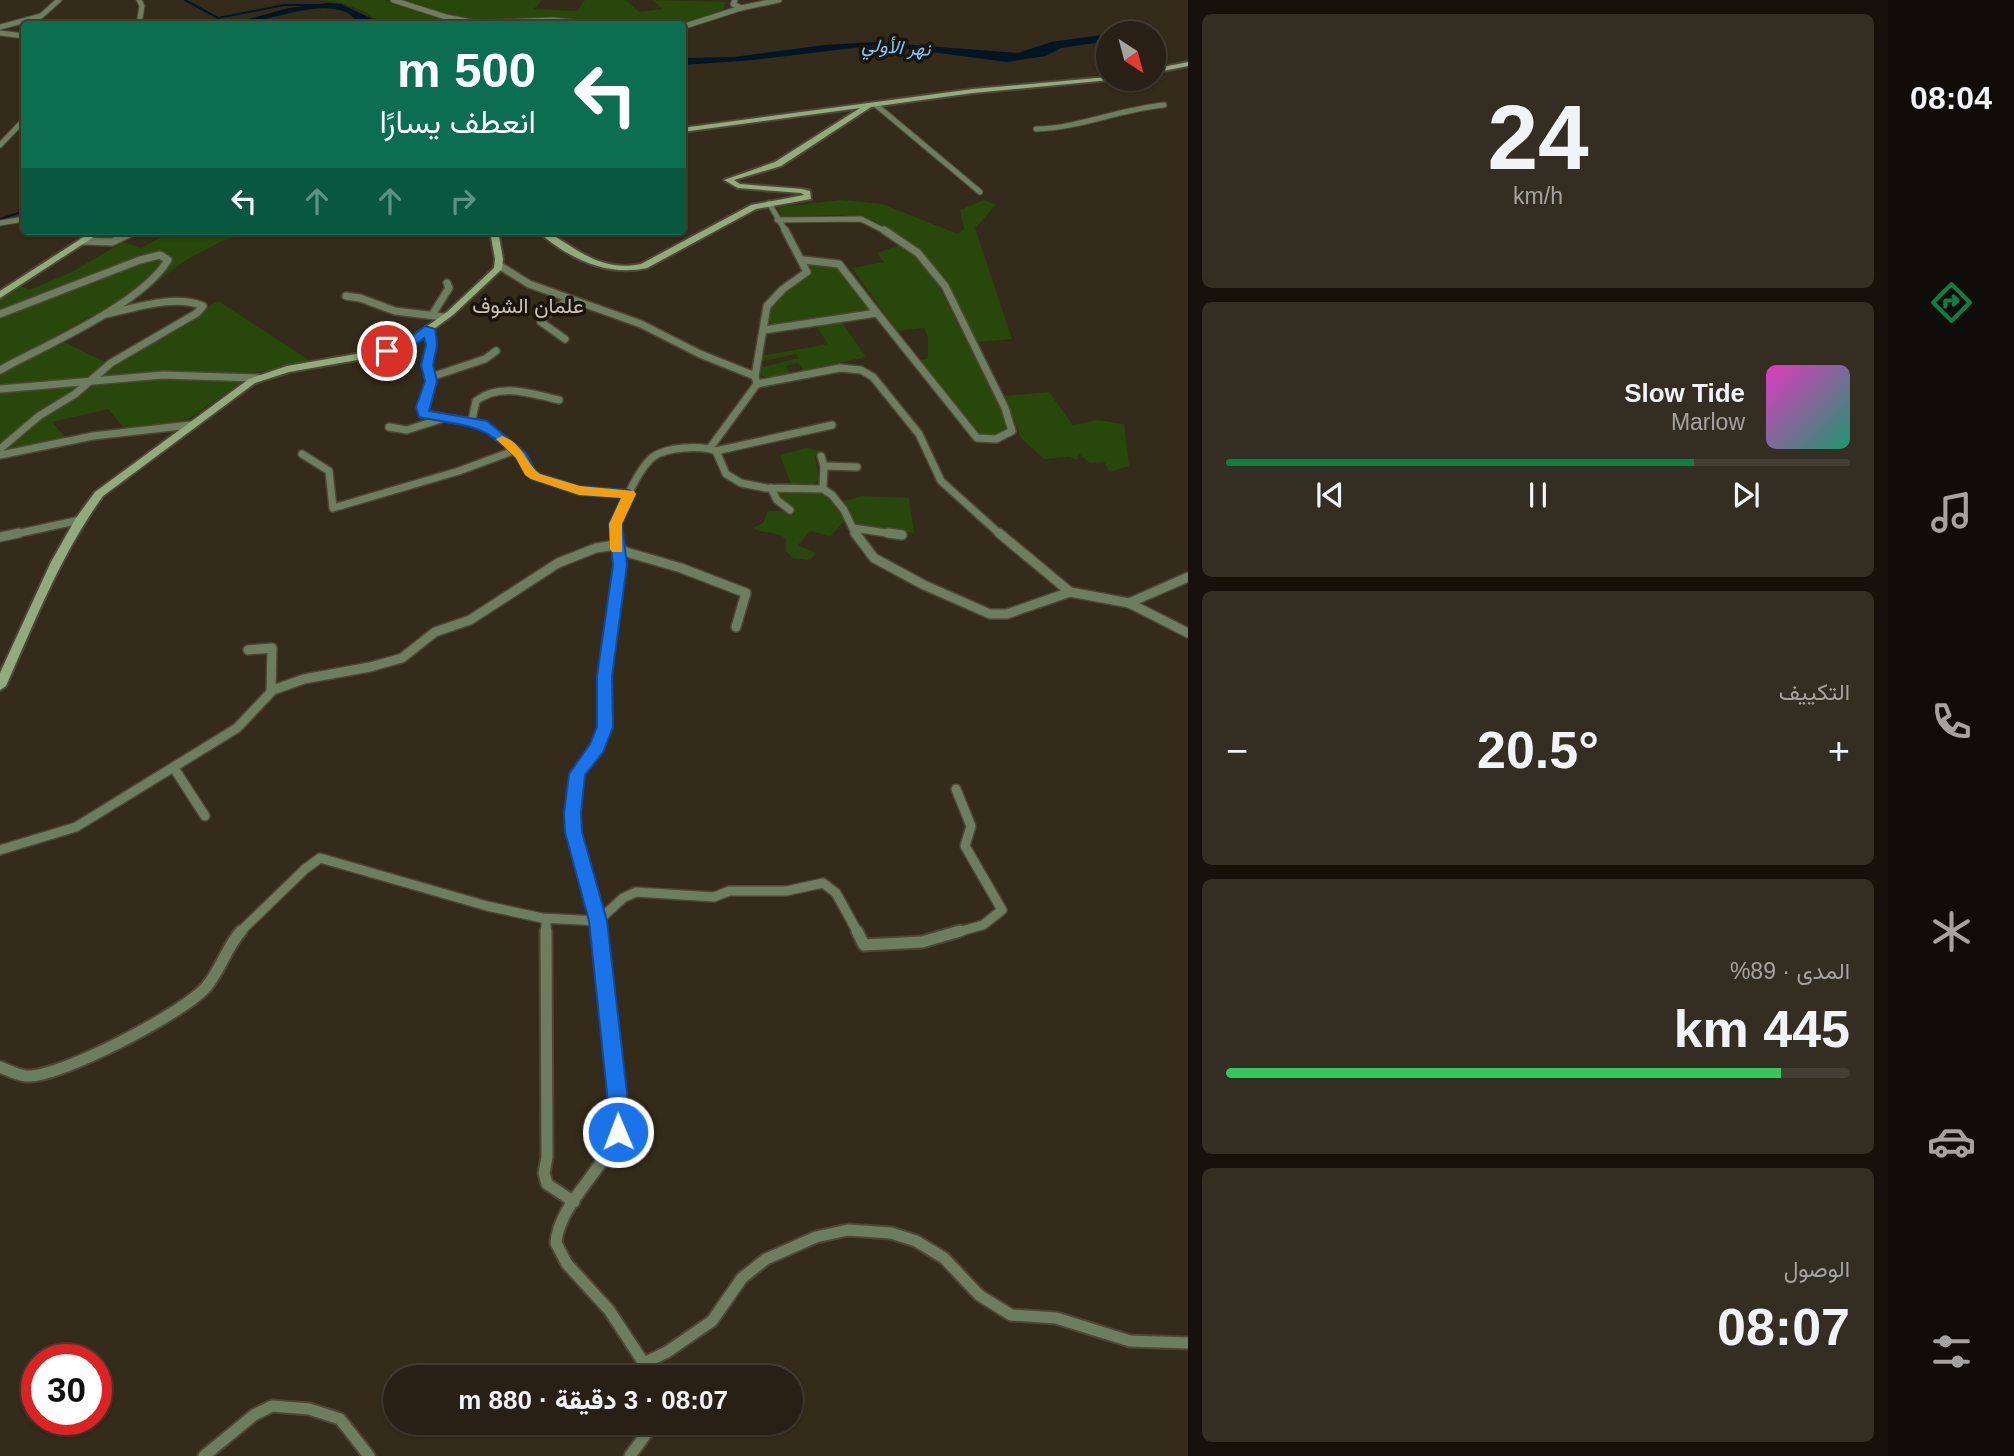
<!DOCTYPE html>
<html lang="ar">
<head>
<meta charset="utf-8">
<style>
  :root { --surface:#282014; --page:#342d22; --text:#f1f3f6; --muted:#a5a3a0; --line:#443e34; --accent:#0b8043 }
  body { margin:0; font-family:Helvetica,Vazirmatn,sans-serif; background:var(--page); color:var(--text); direction:rtl; height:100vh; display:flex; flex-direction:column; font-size:26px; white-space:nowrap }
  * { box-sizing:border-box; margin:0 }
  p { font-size:23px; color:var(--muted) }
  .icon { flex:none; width:38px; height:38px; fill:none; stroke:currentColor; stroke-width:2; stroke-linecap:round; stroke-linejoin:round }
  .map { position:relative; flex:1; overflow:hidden; direction:ltr }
  .panel { display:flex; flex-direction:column; gap:14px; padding:14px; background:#16120b; width:700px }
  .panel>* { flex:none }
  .top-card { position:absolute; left:21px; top:21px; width:665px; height:214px; border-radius:7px; box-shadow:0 2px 5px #0004,0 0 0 2px var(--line); direction:rtl; background:#0b6e4f; color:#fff; overflow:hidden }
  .needle { width:46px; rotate:144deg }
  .tools { position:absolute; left:1096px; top:21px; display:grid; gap:14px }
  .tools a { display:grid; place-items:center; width:70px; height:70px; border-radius:50%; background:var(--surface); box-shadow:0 2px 5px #0004,0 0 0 2px var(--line); font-size:35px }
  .speed { position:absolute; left:21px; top:1344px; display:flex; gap:14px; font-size:35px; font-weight:700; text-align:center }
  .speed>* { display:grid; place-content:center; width:91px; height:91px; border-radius:50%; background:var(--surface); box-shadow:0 2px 5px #0004,0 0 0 2px var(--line); line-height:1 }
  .speed .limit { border:10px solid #d22; background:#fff; color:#111 }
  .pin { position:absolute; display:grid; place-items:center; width:60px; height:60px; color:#fff; margin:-30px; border:4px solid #fff; border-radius:50%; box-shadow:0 2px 7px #0007 }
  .me { position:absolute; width:77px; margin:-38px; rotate:359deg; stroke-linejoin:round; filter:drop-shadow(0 0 5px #0008) }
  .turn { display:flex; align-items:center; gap:24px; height:147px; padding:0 35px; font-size:32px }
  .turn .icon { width:91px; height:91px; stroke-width:2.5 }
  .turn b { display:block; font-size:49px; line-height:60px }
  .lanes { display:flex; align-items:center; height:66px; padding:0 35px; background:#0003; justify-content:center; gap:35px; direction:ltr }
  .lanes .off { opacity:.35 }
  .big { font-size:52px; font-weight:800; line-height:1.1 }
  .panel .tile { flex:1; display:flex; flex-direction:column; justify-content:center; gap:10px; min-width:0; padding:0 24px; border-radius:10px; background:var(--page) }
  .panel .dial { align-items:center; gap:0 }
  .dial b { font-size:91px; line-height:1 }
  .song { display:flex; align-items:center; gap:21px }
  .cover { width:84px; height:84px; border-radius:10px; background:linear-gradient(135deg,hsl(310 70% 55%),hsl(160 70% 35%)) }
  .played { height:7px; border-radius:4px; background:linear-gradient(90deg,var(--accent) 75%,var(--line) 75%) }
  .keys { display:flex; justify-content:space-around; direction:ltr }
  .heat { display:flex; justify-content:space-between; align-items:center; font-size:38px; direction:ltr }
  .charge { height:10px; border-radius:5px; background:linear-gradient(90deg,#34c759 89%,var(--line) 0) }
  .trip { position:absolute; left:383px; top:1365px; width:420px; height:70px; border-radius:35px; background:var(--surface); box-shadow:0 2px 5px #0004,0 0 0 2px var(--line); font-weight:800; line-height:70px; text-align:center; direction:rtl }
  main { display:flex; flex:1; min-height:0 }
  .tabs { display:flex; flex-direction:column; width:126px; justify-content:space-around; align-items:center; background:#100d08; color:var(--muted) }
  .tabs .icon { width:49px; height:49px }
  .tabs .selected { color:var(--accent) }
  .tabs b { font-size:32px; color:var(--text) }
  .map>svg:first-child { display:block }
</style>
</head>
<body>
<main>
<nav class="tabs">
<b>08:04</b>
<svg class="icon selected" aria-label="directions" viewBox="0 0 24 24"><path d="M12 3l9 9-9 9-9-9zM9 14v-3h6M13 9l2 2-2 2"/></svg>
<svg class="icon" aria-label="music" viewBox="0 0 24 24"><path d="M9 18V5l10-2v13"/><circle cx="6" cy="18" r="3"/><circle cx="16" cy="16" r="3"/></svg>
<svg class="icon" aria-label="phone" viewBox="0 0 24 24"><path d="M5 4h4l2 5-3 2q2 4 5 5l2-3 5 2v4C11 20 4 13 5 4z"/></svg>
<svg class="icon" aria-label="climate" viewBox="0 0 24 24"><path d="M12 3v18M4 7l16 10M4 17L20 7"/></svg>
<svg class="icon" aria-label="car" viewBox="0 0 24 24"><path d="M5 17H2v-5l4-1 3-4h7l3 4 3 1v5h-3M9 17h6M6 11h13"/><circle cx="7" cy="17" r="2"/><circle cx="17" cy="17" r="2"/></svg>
<svg class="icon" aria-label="filters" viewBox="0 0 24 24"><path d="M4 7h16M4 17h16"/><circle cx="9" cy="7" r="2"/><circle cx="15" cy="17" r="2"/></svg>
</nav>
<section class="panel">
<div class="tile dial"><b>24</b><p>km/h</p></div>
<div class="tile">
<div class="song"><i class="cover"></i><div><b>Slow Tide</b><p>Marlow</p></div></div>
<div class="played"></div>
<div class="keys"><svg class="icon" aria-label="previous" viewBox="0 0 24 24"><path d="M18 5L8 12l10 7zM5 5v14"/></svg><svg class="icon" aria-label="pause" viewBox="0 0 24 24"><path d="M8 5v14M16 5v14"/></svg><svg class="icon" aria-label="next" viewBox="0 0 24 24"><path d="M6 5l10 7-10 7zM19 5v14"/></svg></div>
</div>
<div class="tile"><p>التكييف</p>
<div class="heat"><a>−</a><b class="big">20.5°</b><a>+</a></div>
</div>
<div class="tile"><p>المدى · 89%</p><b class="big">445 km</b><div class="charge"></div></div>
<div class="tile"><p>الوصول</p><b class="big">08:07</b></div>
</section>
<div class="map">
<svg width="1188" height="1456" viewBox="0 0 1188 1456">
  <rect width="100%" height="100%" fill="#352b1a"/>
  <g fill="#28470a">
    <path d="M321,0H385L446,20L471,24H384L365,12L343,3Z"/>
    <path d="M406,0H542L534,9L577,11L585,0H626L639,12L663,9L652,0L726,2L723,10L688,22L667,24H614L554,18L491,22L450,15Z"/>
    <path d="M842,200L882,204L958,234L964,229L960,210L984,200L996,205L975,228L1012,339L978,342L943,276L921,252L875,221L843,215L782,217L778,207Z"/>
    <path d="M160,231H265L226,239L186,260L124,306L89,317L54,337L107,363L83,382L160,378L243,380V382L188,419L126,430L108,409L52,422L66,438L0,454V298L21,286L29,290L72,272L123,242L141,248L167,234Z"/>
    <path d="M900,245L914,254L932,273L999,404L1007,427L1005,431L983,437L972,428L920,360L928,358V337L924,328L897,331L852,268L884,262L877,253Z"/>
    <path d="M815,262L834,263L870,310L774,326L770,323C764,300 796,286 811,274V265Z"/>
    <path d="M218,301L312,362L243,375L179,372L106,376L103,374L129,353Z"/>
    <path d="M841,321L866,357L804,371L798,363L786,366L790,373L772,379L756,374L758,368L799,358L796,354L759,362L760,356L828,344L815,324Z"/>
    <path d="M1049,392L1073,425L1097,420L1124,424L1129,466L1110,472L1104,462L1090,463L1079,454L1077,460L1069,457L1044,459L1021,438L1005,396Z"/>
    <path d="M806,448L821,451L815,457L819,479L813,485L791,484L780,455Z"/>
    <path d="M781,491C821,492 823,486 845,521L830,536L810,531L798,545L816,553L810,560L792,558L786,551V539C776,530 764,535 753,528L763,523L768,511H785L788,507L777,494Z"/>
    <path d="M862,496L909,498L914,533L853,523L841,502Z"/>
  </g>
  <g fill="#001625">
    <path d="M327,3L341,4L383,24H360C355,20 350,13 343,11C310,0 264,25 230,24L289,8Z"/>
    <path d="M1108,34V41L1061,48L1046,56L1007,62L878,45L754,60L683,65V58L734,57L824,45L875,42L1018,53L1051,42Z"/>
  </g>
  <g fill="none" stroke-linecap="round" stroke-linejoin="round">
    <g stroke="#001625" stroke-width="2">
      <path d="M185,0L218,18L284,5H320"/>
      <path d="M0,219L24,211"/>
    </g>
    <defs>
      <g id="street-far3">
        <path d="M139,0L142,6L139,24"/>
        <path d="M393,0L446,17L477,23L553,20L589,24"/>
        <path d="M735,0L733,4L741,8"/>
        <path d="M0,27L41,16L59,0"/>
        <path d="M682,27L741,8L779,0"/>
        <path d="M0,33L24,36"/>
        <path d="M876,105L980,192"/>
        <path d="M1036,129C1080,128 1120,109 1164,105"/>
        <path d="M0,145L24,120"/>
        <path d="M769,203L786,232"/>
        <path d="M777,220L861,219L887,232"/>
        <path d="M0,223L24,219"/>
      </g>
      <g id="street-far2">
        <path d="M83,241L112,242L135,231"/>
        <path d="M500,266L529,284L641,324L700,354L755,376"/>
        <path d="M346,296L360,298L395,311L444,317"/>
        <path d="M877,313L977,438L996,439L1012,431L1005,408L945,286L918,253L884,230"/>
        <path d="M0,314L140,260L160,255L168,260C142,304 46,345 0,370"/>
        <path d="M432,315L449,288L447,283"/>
        <path d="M429,329L432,345L427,365L431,381L422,407L423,414L482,424L516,451L535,476L579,491L630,494"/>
        <path d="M764,330L877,313L839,264L803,260"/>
        <path d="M565,339L541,322L546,315L568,300"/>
        <path d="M431,377L485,359L496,351"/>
        <path d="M757,384L840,368L861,370L873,377L919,434L941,481L1001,535"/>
        <path d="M0,389L163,375L258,378"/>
        <path d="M472,420L476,401C500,382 532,394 559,400"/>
        <path d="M389,427L407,430L441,419"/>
        <path d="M710,448L757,384L755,376L767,306L783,289L807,272L785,230"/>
        <path d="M0,449L39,416L75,394L111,363L197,313L203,306C174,294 136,308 106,314"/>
        <path d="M716,451L726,474L741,483L766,488L823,489L832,495L844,510L856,535"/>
        <path d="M302,454L329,471L333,508L459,471L513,451"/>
        <path d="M0,455L93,436L190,425"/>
        <path d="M821,456L824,466L823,489"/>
        <path d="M824,466L857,467"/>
        <path d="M771,488L777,500L790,510"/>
        <path d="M853,528L900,535"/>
        <path d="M11,535L80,520"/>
        <path d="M615,535C617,515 637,470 653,457C666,447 701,445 716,451L832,425"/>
      </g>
      <g id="street-far1">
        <path d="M855,533L874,558L924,585L990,614H1007L1070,592L1129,603L1188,633"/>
        <path d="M888,533L902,535"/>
        <path d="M999,533L1070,592"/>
        <path d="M0,537L19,533"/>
        <path d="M1129,603L1188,577"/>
        <path d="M248,650L272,648L271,691"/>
        <path d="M174,768L205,816"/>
        <path d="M0,850L76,827L237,728L273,690L304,679L370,667L402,658L435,632L470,620L558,563L596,548L616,545L626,552L681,568L746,593L736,627"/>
        <path d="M546,919V933"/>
        <path d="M239,933L305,869L320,858L487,906L542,918L598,921L623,898L636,892L714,897L729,891H786L823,883L836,893L858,933"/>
        <path d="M599,933L573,832L574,780L597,747L605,727V676L620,565L615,533"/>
        <path d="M954,933L983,925L1002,910L965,846L971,826L956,789"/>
      </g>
      <g id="street">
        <path d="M546,931L547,1157L544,1173L547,1184L574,1202"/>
        <path d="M599,931L619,1124C609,1169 559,1201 556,1243L567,1264L609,1310L653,1377"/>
        <path d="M857,931L864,945L922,942L960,931"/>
        <path d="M0,1067C8,1070 17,1075 26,1076C58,1079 186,1012 207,986C220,970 227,947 241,931"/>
        <path d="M644,1363L667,1352L712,1321L742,1278L766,1259L816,1237L848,1230L891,1233L916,1241L944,1258L979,1295L1011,1315L1056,1318L1130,1341L1188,1343"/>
        <path d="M204,1456L254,1415L272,1406L309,1409L340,1419L369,1456"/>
        <path d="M630,1456L654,1423"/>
      </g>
      <g id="secondary">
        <path d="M1188,62V66L1153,73V69Z"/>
        <path d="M1108,77V79H1111L1110,80L973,93L871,107L781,166L734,180L740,184L802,189L810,191L811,199L756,209L647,268C606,277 568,258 537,231C549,231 557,238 567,244C591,260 613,270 641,264L751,205L804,195L801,193L738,188L724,180L775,162L860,108L682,132V128L973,89Z"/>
        <path d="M93,231H103L0,298V291Z"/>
        <path d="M490,231H498L503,259L502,269L453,315L412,345L380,356L289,372L255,383L103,496C61,554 35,621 6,686L0,690V673L51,562L76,518L95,492L249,379L287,366L379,350L405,342L447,312L494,268L495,259Z"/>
      </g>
    </defs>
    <use href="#street-far3" stroke="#4f4636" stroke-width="7"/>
    <use href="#street-far2" stroke="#4f4636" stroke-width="10"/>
    <use href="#street-far1" stroke="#4f4636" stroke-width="12"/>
    <use href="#street" stroke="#4f4636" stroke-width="15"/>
    <use href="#secondary" stroke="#4f4636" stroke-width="4"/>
    <use href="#street-far3" stroke="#6d7d60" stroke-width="5"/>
    <use href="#street-far2" stroke="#6d7d60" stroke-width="7"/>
    <use href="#street-far1" stroke="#6d7d60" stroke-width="9"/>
    <use href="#street" stroke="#6d7d60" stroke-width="11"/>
    <use href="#secondary" fill="#91ab7d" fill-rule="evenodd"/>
  </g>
  <path fill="#1a73e8" stroke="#114b97" stroke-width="2" d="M425,326L435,329L437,345L433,365L437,381L429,411L487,421L526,453L535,470L540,474L580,486L629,490L636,494L622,524L627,565L612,676L613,727L603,752L585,775L581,813L582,832L607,921L627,1093L629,1132L626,1139L618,1142L611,1139L608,1132L607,1093L589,921L565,832L564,813L569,774L590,744L597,727V676L613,565L609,524L621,498L579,495L531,479C522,473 521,465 515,457C483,421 461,426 419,417L416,407L425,381L421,365L426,345L424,338L411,348L387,355L381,351L403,343Z"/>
  <path fill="#f59e0b" d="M502,436C523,443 525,463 540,474L580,486L634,491L636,494L622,524V552H612L610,549L609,524L621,498L579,495L531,479L525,475L516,458L496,439Z"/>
  <g text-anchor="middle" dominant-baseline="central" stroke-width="7" stroke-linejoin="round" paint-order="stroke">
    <g font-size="19" font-style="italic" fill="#78c8fd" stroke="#19140d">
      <text transform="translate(896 47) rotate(4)">نهر الأولي</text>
    </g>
    <g font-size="21" fill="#d0c4af" stroke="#19140d">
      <text x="528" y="305">علمان الشوف</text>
    </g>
  </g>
</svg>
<div class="tools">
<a><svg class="needle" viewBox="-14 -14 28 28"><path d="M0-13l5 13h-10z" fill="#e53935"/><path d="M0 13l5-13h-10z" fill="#a5a3a0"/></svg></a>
</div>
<div class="speed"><div class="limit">30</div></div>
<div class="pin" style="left:387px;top:351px;background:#d93025"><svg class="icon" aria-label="arrive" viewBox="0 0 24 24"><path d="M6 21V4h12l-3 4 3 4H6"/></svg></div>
<svg class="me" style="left:618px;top:1132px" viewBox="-20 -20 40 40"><circle r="17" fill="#1a73e8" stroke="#fff" stroke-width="3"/><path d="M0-11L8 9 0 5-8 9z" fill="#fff"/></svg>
<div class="trip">08:07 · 3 دقيقة · 880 m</div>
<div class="top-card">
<div class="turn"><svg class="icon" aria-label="left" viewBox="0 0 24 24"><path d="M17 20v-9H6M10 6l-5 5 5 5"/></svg><div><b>500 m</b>انعطف يسارًا</div></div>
<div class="lanes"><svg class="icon" aria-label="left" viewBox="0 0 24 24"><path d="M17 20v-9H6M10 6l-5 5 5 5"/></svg><svg class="icon off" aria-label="ahead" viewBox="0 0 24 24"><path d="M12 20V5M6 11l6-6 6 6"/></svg><svg class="icon off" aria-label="ahead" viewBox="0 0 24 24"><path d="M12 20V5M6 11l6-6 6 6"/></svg><svg class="icon off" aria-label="right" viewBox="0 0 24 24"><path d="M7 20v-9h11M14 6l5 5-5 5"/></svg></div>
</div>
</div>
</main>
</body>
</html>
